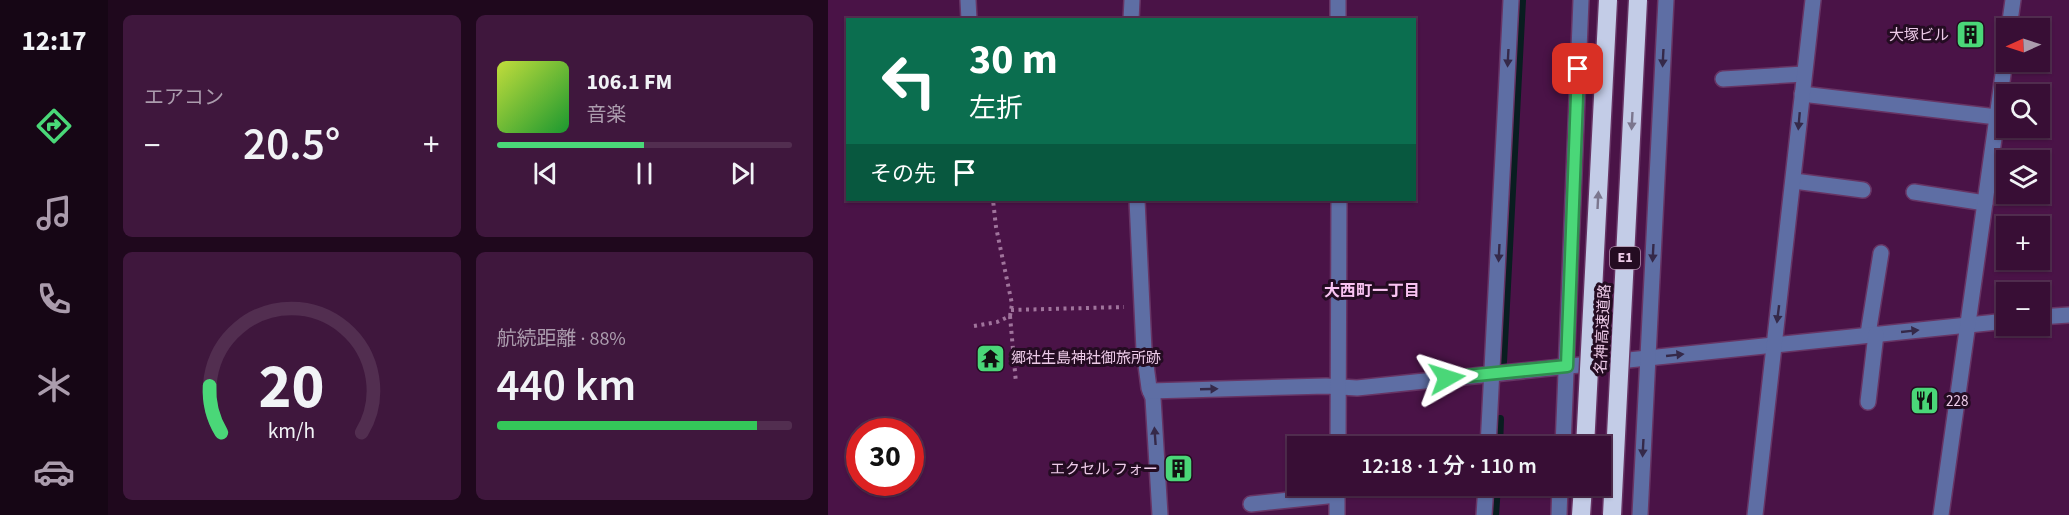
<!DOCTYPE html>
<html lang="ja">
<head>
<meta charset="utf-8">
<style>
  :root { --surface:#380e35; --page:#3f173d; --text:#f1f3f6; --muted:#ab9cad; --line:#522e50; --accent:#4ad778 }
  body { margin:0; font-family:"Source Sans 3","Noto Sans JP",sans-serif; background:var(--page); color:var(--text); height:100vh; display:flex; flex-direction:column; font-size:22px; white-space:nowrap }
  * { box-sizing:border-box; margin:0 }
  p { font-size:20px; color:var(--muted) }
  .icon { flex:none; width:33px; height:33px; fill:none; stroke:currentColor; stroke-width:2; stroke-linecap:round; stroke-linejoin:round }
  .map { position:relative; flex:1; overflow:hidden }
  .sheet { display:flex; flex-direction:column; gap:15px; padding:15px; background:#1f081d; width:720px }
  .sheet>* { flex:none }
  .top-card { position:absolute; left:18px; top:18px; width:570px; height:183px; border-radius:0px; box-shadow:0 2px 4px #0004,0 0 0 2px var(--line); background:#0b6e4f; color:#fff; overflow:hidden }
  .needle { width:39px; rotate:267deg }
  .buttons { position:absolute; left:1168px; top:18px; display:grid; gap:12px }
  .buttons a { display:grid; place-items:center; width:54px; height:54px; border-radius:0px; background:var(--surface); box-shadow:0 2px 4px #0004,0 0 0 2px var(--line); font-size:30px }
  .speed { position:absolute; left:18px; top:418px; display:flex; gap:12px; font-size:30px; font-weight:700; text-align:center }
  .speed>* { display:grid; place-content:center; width:78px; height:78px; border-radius:50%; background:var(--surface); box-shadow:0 2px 4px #0004,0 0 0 2px var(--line); line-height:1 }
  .speed .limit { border:9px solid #d22; background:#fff; color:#111 }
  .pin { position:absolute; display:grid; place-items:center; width:51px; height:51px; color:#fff; margin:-26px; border-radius:12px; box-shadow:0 3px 9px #0006 }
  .me { position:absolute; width:66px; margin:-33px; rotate:84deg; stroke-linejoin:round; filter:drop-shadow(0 0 4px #0008) }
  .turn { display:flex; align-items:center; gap:21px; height:126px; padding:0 24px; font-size:27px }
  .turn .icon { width:78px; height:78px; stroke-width:2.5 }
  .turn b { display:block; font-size:42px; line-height:51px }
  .then { display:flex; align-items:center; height:57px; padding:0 24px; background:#0003; gap:12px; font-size:22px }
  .big { font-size:45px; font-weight:600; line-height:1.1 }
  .sheet .tile { flex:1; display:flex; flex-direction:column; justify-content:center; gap:9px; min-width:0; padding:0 21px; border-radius:9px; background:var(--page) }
  .sheet .dial { align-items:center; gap:0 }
  .dial svg { height:156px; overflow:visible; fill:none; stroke:var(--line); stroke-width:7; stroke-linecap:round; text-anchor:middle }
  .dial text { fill:var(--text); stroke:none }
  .song { display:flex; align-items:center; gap:18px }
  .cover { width:72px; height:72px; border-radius:9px; background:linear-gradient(135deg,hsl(70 70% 55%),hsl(130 70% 35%)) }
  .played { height:6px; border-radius:3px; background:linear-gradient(90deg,var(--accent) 50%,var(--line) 50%) }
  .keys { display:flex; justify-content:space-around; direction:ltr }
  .heat { display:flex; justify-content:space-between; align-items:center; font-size:33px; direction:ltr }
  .charge { height:9px; border-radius:4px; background:linear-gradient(90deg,#34c759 88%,var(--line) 0) }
  .sheet .tiles { flex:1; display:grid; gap:15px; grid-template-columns:repeat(2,1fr) }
  .trip { position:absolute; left:459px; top:436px; width:324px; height:60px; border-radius:0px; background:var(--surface); box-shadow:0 2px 4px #0004,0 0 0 2px var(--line); font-weight:600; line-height:60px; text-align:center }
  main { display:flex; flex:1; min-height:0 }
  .tabs { display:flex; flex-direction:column; width:108px; justify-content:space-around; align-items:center; background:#160615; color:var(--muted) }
  .tabs .icon { width:42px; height:42px }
  .tabs .active { color:var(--accent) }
  .tabs b { font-size:27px; color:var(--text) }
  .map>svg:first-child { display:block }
</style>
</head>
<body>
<main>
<nav class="tabs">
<b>12:17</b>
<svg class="icon active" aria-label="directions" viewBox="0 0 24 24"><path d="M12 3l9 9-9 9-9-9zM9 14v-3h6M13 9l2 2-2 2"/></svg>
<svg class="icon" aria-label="music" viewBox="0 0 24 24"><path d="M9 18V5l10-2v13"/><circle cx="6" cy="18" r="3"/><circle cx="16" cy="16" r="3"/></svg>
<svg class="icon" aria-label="phone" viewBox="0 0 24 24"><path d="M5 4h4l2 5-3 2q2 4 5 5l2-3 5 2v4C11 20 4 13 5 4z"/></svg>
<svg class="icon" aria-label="climate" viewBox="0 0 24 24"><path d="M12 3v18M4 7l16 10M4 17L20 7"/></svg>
<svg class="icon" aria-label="car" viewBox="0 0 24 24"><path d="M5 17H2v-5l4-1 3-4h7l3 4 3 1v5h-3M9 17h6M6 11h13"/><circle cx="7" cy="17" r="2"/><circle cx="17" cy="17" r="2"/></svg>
</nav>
<section class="sheet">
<div class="tiles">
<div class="tile"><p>エアコン</p>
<div class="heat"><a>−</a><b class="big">20.5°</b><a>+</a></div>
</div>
<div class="tile">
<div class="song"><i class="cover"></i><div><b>106.1 FM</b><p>音楽</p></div></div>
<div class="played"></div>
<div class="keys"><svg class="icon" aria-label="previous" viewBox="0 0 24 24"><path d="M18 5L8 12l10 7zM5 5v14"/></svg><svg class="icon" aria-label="pause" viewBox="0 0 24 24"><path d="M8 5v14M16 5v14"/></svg><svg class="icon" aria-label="next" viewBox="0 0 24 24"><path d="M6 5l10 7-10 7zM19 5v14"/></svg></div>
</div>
<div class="tile dial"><svg viewBox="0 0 100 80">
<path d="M14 69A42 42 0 1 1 86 69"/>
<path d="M14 69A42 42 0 0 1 8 45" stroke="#4ad778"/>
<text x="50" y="56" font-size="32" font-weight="700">20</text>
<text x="50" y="72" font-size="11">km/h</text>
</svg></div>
<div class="tile"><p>航続距離 · 88%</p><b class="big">440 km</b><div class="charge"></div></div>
</div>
</section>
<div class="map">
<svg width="1241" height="515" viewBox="0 0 1241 515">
  <rect width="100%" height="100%" fill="#4a1347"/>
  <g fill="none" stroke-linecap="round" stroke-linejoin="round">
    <g stroke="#091d20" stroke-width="8">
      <path d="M675,362L694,0"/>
      <path d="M671,447L672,419"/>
      <path d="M667,515L669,486"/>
    </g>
    <defs>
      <g id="minor">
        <path d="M140,0L141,20"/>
        <path d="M510,0V20"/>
        <path d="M303,20L304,0"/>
        <path d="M1181,28L1185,0"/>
        <path d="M895,79L976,74"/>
        <path d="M974,94L1169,117"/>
        <path d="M966,181L1035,190"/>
        <path d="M1086,192L1157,203"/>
        <path d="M309,200L316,350L321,388L325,398L332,515"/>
        <path d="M1212,317L1241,315"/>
        <path d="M1040,334L1053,253"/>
        <path d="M322,391L498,386L529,388L1179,321"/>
        <path d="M1040,402L1048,334"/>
        <path d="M510,447L511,200"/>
        <path d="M660,447L683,0"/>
        <path d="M735,447L753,0"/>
        <path d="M423,504L509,495"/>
        <path d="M509,515V486"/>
        <path d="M656,515L658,486"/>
        <path d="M731,515L732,486"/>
        <path d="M812,515L838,0"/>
        <path d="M927,515L985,0"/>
        <path d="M1113,515L1179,46"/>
      </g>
      <path id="highway" d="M753,515L755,486"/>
    </defs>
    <use href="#minor" stroke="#673464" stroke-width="18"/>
    <use href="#highway" stroke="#673464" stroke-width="21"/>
    <g stroke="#a0749c" stroke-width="4" stroke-dasharray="3 4.5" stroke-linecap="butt">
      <path d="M183,310L296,307"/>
      <path d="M182,316L188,383"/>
      <path d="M146,326L169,322L182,316L184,304L168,227L165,200"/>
    </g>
    <use href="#minor" stroke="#5e6ea4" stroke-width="15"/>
    <use href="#highway" stroke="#c3cce7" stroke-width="18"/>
    <defs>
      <g id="highway-bridge">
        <path d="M757,447L780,0"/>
        <path d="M784,515L810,0"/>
      </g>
    </defs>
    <use href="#highway-bridge" stroke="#673464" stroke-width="21" stroke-linecap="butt"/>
    <use href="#highway-bridge" stroke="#c3cce7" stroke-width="18"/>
  </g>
  <defs><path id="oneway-solid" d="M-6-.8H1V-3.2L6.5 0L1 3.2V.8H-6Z" transform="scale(1.5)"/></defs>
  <g fill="#352949">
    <use href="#oneway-solid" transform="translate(680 58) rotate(93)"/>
    <use href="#oneway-solid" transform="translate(835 58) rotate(93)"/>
    <use href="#oneway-solid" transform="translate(971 121) rotate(95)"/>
    <use href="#oneway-solid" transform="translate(671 253) rotate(93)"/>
    <use href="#oneway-solid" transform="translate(825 253) rotate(93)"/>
    <use href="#oneway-solid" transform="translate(950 314) rotate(97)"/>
    <use href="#oneway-solid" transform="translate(1082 331) rotate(-6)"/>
    <use href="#oneway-solid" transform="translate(847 355) rotate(-6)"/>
    <use href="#oneway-solid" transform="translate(381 389) rotate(-2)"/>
    <use href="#oneway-solid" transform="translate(327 436) rotate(-94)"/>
    <use href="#oneway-solid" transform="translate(815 448) rotate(93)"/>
  </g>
  <g fill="#7b768e">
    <use href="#oneway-solid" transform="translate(804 121) rotate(93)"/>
    <use href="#oneway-solid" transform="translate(770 200) rotate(-87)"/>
  </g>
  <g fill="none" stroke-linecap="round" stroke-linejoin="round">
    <defs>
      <path id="route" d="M619,378L739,366L750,69"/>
    </defs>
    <use href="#route" stroke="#308c4e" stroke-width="15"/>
    <use href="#route" stroke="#4ad778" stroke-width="10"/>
  </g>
  <defs>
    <symbol id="building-square" viewBox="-11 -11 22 22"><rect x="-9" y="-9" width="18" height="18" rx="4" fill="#4ad778" stroke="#240c22"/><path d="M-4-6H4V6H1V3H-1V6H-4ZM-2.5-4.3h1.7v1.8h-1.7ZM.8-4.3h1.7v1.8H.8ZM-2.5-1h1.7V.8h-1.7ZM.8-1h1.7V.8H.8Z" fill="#111"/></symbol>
    <symbol id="temple-square" viewBox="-11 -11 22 22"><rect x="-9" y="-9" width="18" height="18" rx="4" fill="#4ad778" stroke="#240c22"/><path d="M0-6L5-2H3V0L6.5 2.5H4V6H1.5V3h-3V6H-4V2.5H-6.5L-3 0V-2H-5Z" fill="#111"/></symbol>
    <symbol id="restaurant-square" viewBox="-11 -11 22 22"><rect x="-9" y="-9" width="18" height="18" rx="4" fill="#4ad778" stroke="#240c22"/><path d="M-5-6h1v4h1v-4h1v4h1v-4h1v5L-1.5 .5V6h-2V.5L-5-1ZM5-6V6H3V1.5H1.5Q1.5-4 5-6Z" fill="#111"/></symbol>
  </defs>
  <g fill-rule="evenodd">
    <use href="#building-square" x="1126" y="18" width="33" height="33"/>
    <use href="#temple-square" x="146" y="342" width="33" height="33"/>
    <use href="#restaurant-square" x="1080" y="384" width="33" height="33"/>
    <use href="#building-square" x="334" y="452" width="33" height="33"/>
  </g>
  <g text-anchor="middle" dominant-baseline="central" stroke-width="6" stroke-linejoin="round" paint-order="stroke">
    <rect fill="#240c22" stroke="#b091ac" stroke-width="1.5" x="782" y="247" width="30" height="22" rx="4.5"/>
    <g font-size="14" font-weight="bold" fill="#eccae7">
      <text x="797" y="258">E1</text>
    </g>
    <g font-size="15" fill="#eccae7" stroke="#240c22" text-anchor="end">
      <text x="1121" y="35">大塚ビル</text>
      <text x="183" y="358" text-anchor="start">郷社生島神社御旅所跡</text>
      <text x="1118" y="401" text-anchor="start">228</text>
      <text x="330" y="469">エクセル フォー</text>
    </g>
    <g font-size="15" fill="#eccae7" stroke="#240c22">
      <text transform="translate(775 329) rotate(-87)">名神高速道路</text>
    </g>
    <g font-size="16" font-weight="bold" fill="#f9c3f2" stroke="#240c22">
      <text x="544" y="291">大西町一丁目</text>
    </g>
  </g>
</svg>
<div class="buttons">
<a><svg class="needle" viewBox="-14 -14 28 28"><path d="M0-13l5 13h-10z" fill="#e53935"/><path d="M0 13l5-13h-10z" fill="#ab9cad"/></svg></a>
<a><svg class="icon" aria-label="search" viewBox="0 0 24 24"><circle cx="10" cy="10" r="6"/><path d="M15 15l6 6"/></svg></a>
<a><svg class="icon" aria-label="layers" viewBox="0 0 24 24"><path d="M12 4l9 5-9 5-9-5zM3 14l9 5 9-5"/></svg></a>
<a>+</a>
<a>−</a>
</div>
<div class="speed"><div class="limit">30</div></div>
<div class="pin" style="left:750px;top:69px;background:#d93025"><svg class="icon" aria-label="arrive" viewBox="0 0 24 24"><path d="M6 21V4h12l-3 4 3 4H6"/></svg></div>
<svg class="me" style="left:619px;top:378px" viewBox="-20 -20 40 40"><path d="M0-17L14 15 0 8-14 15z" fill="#4ad778" stroke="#fff" stroke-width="4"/></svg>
<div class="trip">12:18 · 1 分 · 110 m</div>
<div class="top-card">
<div class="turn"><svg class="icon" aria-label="left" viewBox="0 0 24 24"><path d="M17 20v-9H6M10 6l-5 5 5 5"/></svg><div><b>30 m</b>左折</div></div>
<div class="then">その先<svg class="icon" aria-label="arrive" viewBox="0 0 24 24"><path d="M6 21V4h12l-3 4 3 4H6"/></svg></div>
</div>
</div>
</main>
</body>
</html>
